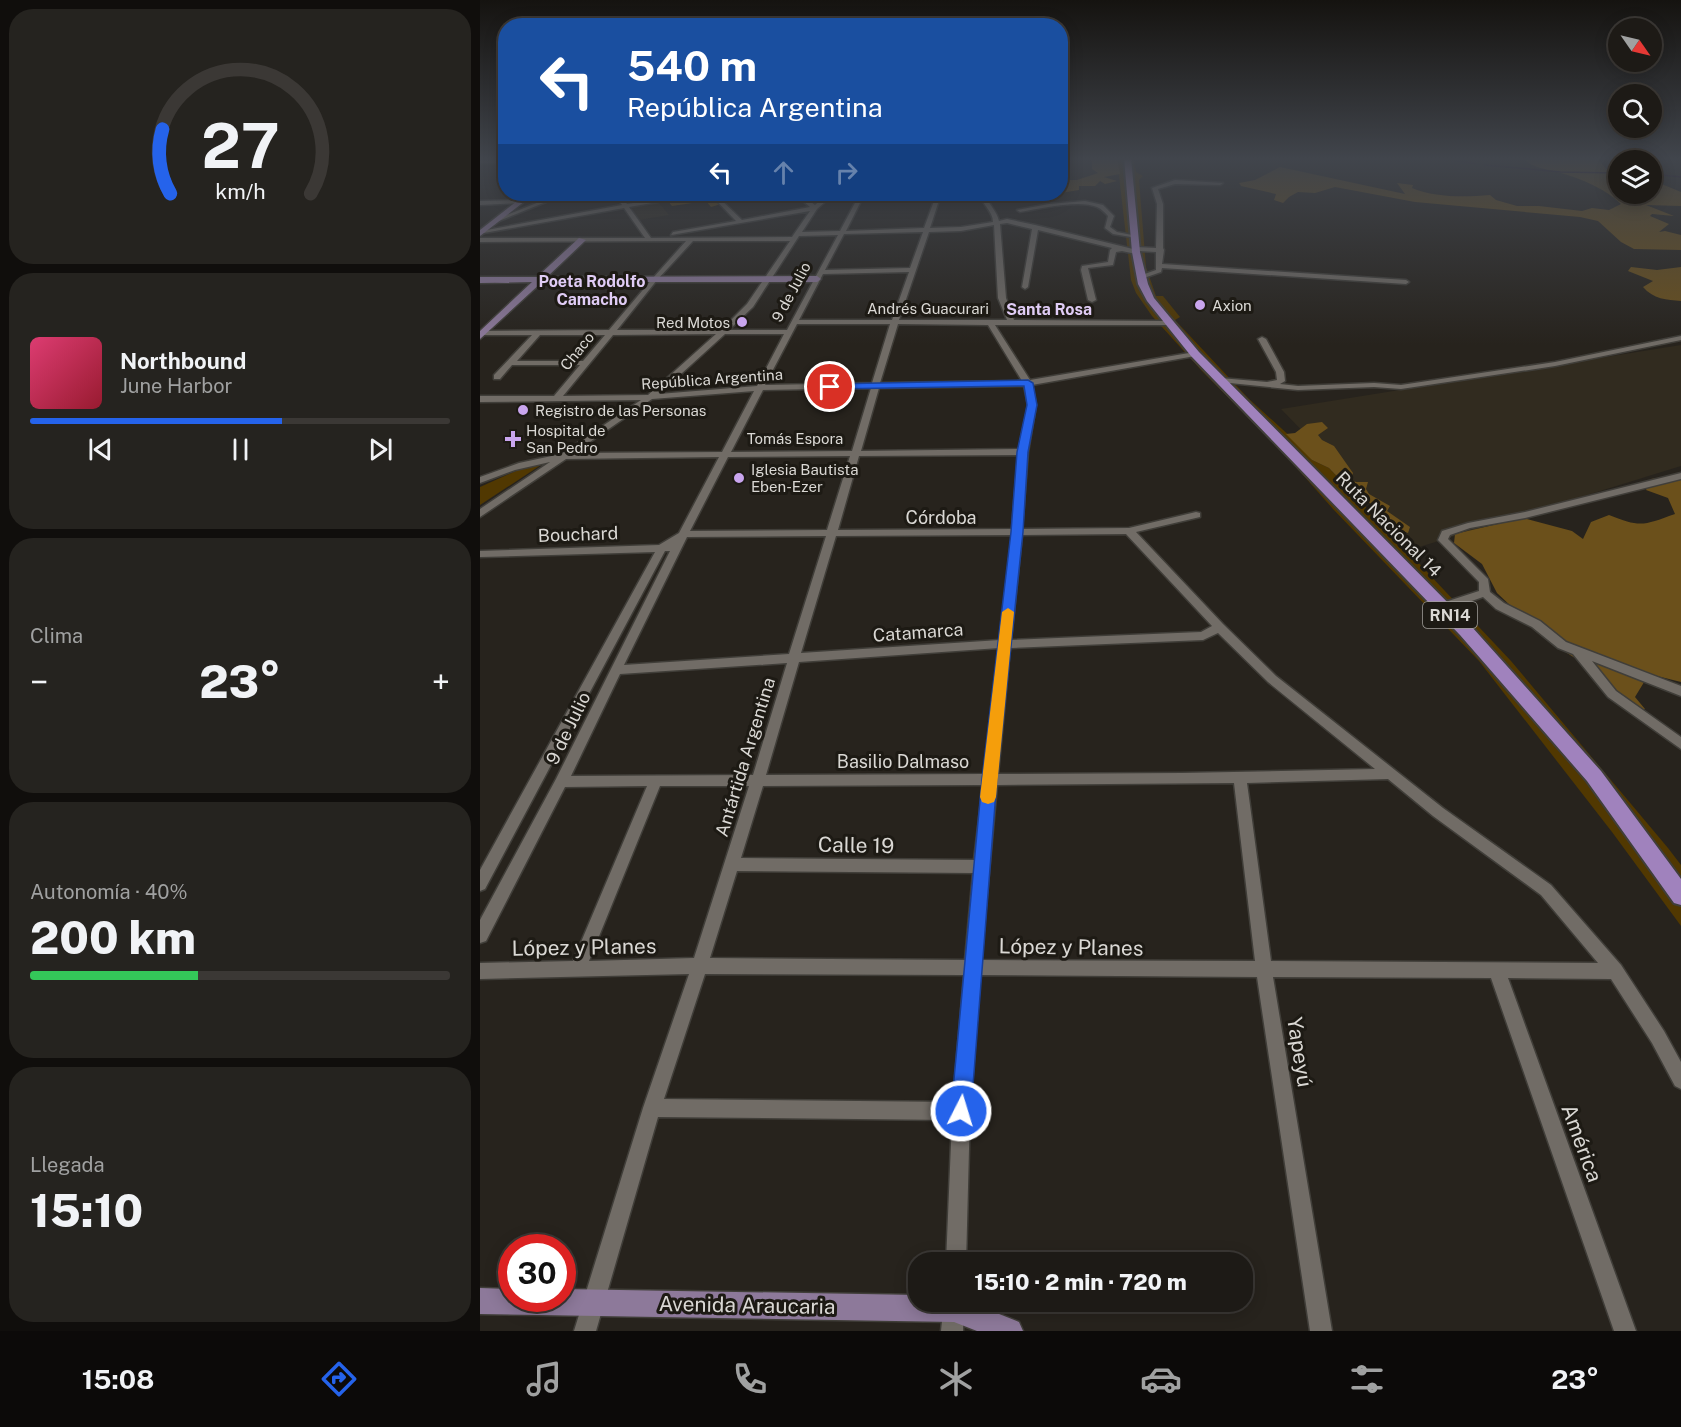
<!DOCTYPE html>
<html lang="es">
<head>
<meta charset="utf-8">
<style>
  :root { --surface:#1d1a16; --page:#25231f; --text:#f1f3f6; --muted:#a0a1a1; --line:#3b3835; --accent:#2563eb }
  body { margin:0; font-family:"Public Sans",sans-serif; background:var(--page); color:var(--text); height:100vh; display:flex; flex-direction:column; font-size:22px; white-space:nowrap }
  * { box-sizing:border-box; margin:0 }
  p { font-size:20px; color:var(--muted) }
  .icon { flex:none; width:33px; height:33px; fill:none; stroke:currentColor; stroke-width:2; stroke-linecap:round; stroke-linejoin:round }
  .map { position:relative; flex:1; overflow:hidden }
  .sheet { display:flex; flex-direction:column; gap:9px; padding:9px; background:#100e0c; width:480px }
  .sheet>* { flex:none }
  .top-card { position:absolute; left:18px; top:18px; width:570px; height:183px; border-radius:24px; box-shadow:0 3px 15px #0003,0 0 0 2px var(--line); background:#1a4fa0; color:#fff; overflow:hidden }
  .needle { width:39px; rotate:124deg }
  .controls { position:absolute; left:1128px; top:18px; display:grid; gap:12px }
  .controls a { display:grid; place-items:center; width:54px; height:54px; border-radius:50%; background:var(--surface); box-shadow:0 3px 15px #0003,0 0 0 2px var(--line); font-size:30px }
  .speed { position:absolute; left:18px; top:1234px; display:flex; gap:12px; font-size:30px; font-weight:700; text-align:center }
  .speed>* { display:grid; place-content:center; width:78px; height:78px; border-radius:50%; background:var(--surface); box-shadow:0 3px 15px #0003,0 0 0 2px var(--line); line-height:1 }
  .speed .limit { border:9px solid #d22; background:#fff; color:#111 }
  .pin { position:absolute; display:grid; place-items:center; width:51px; height:51px; color:#fff; margin:-26px; border:3px solid #fff; border-radius:50%; box-shadow:0 2px 6px #0007 }
  .me { position:absolute; width:66px; margin:-33px; rotate:5deg; stroke-linejoin:round; filter:drop-shadow(0 0 4px #0008) }
  .turn { display:flex; align-items:center; gap:21px; height:126px; padding:0 30px; font-size:27px }
  .turn .icon { width:78px; height:78px; stroke-width:2.5 }
  .turn b { display:block; font-size:42px; line-height:51px }
  .lanes { display:flex; align-items:center; height:57px; padding:0 30px; background:#0003; justify-content:center; gap:30px; direction:ltr }
  .lanes .off { opacity:.35 }
  .big { font-size:45px; font-weight:800; line-height:1.1 }
  .sheet .card { flex:1; display:flex; flex-direction:column; justify-content:center; gap:9px; min-width:0; padding:0 21px; border-radius:24px; background:var(--page) }
  .sheet .dial { align-items:center; gap:0 }
  .dial svg { height:156px; overflow:visible; fill:none; stroke:var(--line); stroke-width:7; stroke-linecap:round; text-anchor:middle }
  .dial text { fill:var(--text); stroke:none }
  .song { display:flex; align-items:center; gap:18px }
  .cover { width:72px; height:72px; border-radius:9px; background:linear-gradient(135deg,hsl(340 70% 55%),hsl(350 70% 35%)) }
  .played { height:6px; border-radius:3px; background:linear-gradient(90deg,var(--accent) 60%,var(--line) 60%) }
  .keys { display:flex; justify-content:space-around; direction:ltr }
  .heat { display:flex; justify-content:space-between; align-items:center; font-size:33px; direction:ltr }
  .charge { height:9px; border-radius:4px; background:linear-gradient(90deg,#34c759 40%,var(--line) 0) }
  .trip { position:absolute; left:428px; top:1252px; width:345px; height:60px; border-radius:24px; background:var(--surface); box-shadow:0 3px 15px #0003,0 0 0 2px var(--line); font-weight:800; line-height:60px; text-align:center }
  .tabs { display:flex; height:96px; justify-content:space-around; align-items:center; background:#0c0a09; color:var(--muted) }
  .tabs .icon { width:42px; height:42px }
  .tabs .active { color:var(--accent) }
  .tabs b { font-size:27px; color:var(--text) }
  main { display:flex; flex:1; min-height:0 }
  .map>svg:first-child { display:block }
</style>
</head>
<body>
<main>
<section class="sheet">
<div class="card dial"><svg viewBox="0 0 100 80">
<path d="M14 69A42 42 0 1 1 86 69"/>
<path d="M14 69A42 42 0 0 1 10 36" stroke="#2563eb"/>
<text x="50" y="56" font-size="32" font-weight="700">27</text>
<text x="50" y="72" font-size="11">km/h</text>
</svg></div>
<div class="card">
<div class="song"><i class="cover"></i><div><b>Northbound</b><p>June Harbor</p></div></div>
<div class="played"></div>
<div class="keys"><svg class="icon" aria-label="previous" viewBox="0 0 24 24"><path d="M18 5L8 12l10 7zM5 5v14"/></svg><svg class="icon" aria-label="pause" viewBox="0 0 24 24"><path d="M8 5v14M16 5v14"/></svg><svg class="icon" aria-label="next" viewBox="0 0 24 24"><path d="M6 5l10 7-10 7zM19 5v14"/></svg></div>
</div>
<div class="card"><p>Clima</p>
<div class="heat"><a>−</a><b class="big">23°</b><a>+</a></div>
</div>
<div class="card"><p>Autonomía · 40%</p><b class="big">200 km</b><div class="charge"></div></div>
<div class="card"><p>Llegada</p><b class="big">15:10</b></div>
</section>
<div class="map">
<svg width="1201" height="1331" viewBox="0 0 1201 1331">
  <rect width="100%" height="100%" fill="#27231d"/>
  <g fill="#312b1f">
    <path d="M178,202L189,215L159,220L150,207Z"/>
    <path d="M1201,345V466L936,548L801,409Z"/>
  </g>
  <g fill="#513801">
    <path d="M637,158H653L656,172L663,176L659,180L666,267L676,296H683L700,317L695,320L768,398L825,450L832,460L849,468L1031,661L1188,848L1201,865V926L1132,832L999,661L853,509L807,457L721,370L672,316L656,293L651,280Z"/>
    <path d="M64,463L0,505V487L49,465Z"/>
  </g>
  <g fill="#6b501b">
    <path d="M608,158H637L640,174L624,177L637,181L625,184L620,181L615,186H599V190L581,193V180H597L618,173L612,169V161Z"/>
    <path d="M1042,158H1117L1127,170L1138,175V194H1172V180L1201,192V206L1166,205L1194,216L1172,214L1170,216L1189,224L1179,232L1185,231L1201,235V250L1154,249L1141,242L1118,221L1100,217L935,202L855,187L835,193L818,192L809,197L803,203L794,200L796,194L761,186L759,183L775,180L800,167L925,194L917,183L933,185L932,188C956,198 985,197 1010,195L1016,200L1037,206H1059L1102,211L1112,208L1129,210L1141,204C1126,189 1102,179 1081,173C1064,168 1057,170 1042,158Z"/>
    <path d="M203,194H228L241,204L231,207L226,201L192,206L187,200Z"/>
    <path d="M1151,267L1177,270L1201,267V301C1187,300 1173,299 1163,287L1173,281L1148,271Z"/>
    <path d="M842,422L848,428L838,435L842,440L854,446L873,473L871,479L876,482H888L886,489L889,494L910,506L907,511L930,527L928,533L920,530L884,498L872,492L849,468L832,460L806,434L815,433L827,424Z"/>
    <path d="M1201,474V682L1169,674L1155,697L1165,709L1156,713L1117,672L1068,641L1017,593L1002,564L974,543L975,534L1043,518L1092,531L1103,539L1111,522L1129,515C1161,528 1164,525 1195,514L1188,498L1166,490L1171,479Z"/>
  </g>
  <g fill="none" stroke-linecap="round" stroke-linejoin="round">
    <g stroke="#1a032b" stroke-width="1.5">
      <path d="M958,158L997,164"/>
      <path d="M1005,165L1081,172L1138,173"/>
      <path d="M1172,174L1201,177"/>
    </g>
    <defs>
      <g id="minor">
        <path d="M1151,158H1157V159L1154,160Z"/>
        <rect x="0" y="159" width="26" height="4"/>
        <path d="M695,180L743,183L740,185L695,184L678,189L683,204V248L684,250L682,264L926,280L929,282L926,284L682,268L681,272L661,279L658,277L659,276L676,270V252L659,251L656,254L642,251L636,252L633,265L608,268L616,300L612,302L608,300L601,270L602,266L628,262L630,250L632,248L558,230L548,287L545,289L542,287L552,229L527,223L520,224L526,298L534,320L688,321L692,323L688,325H515L550,380L715,352L719,354L715,356L552,385L556,405L548,452L542,529L649,528L716,512L720,513V517L656,532L743,624L796,676L963,808L1071,885L1141,965L1184,1031L1201,1062V1089L1195,1086L1172,1043L1131,979L1028,978L1156,1331H1134L1011,978L793,977L852,1331H830L777,977L500,975L490,1111L486,1263H466L472,1120L178,1117L116,1331H94L163,1108L209,974L0,979V963L93,961L167,786L85,787L6,941L0,943V920L76,779L190,551H185L5,889L0,891V870L175,552L0,557V551L179,545L199,533L239,457L86,459L0,517V509L70,462L35,470L0,483V477L39,463L81,454L161,400L0,402V396H74L100,365H32L20,379H14V375L52,335H0V331L129,330L173,278L206,241L0,242V238H165L144,208L4,233L1,231L142,205L135,194H139L147,204L214,194L212,196L149,207L171,238L312,237L330,211L191,235L193,232L256,221L230,194H235L262,220L330,207L315,194H320L335,205L347,194H353L350,197H377L380,194H384L383,197H455L457,194H461L450,228L481,227L513,222C513,211 502,205 500,194H505C508,204 517,211 519,221L527,219L555,225L653,249L656,247L676,248L677,204L672,188ZM346,201H376L360,231L322,232L337,209ZM381,201H454L444,228L366,231ZM514,225L518,298L527,320H419L449,232L481,231ZM443,232L430,268L345,270L364,234ZM358,235L307,330H249L273,307L319,236ZM213,241H310L267,304L241,330H137L177,280ZM429,272L412,320H319L343,274ZM317,324H410L392,383L285,385ZM418,324L508,325L542,381L400,383ZM236,334L168,395L83,396L133,335ZM245,334H304L277,386L179,394ZM60,335H125L103,361H37ZM544,386L548,405L539,449L381,451L399,388ZM391,388L372,451L251,452L283,390ZM274,391L242,452L94,453L172,399ZM538,455L532,529L358,530L379,456ZM370,456L347,530L210,531L248,457ZM646,534L732,626L721,632L531,640L542,535ZM532,535L520,640L321,653L356,536ZM346,536L309,654L144,665L207,537ZM738,633L788,682L895,769L702,773L518,774L530,648L723,640ZM519,648L504,774L286,775L319,662ZM307,663L273,775L91,776L140,674ZM908,779L953,816L1061,895L1118,963L791,961L767,783ZM754,783L775,961L501,960L517,785ZM495,785H503L494,860L261,858L283,786ZM180,786H269L214,958L109,961ZM257,871L493,873L485,960L230,958ZM225,974L484,975L473,1102L184,1099Z"/>
        <path d="M79,194H86L19,221L14,220Z"/>
        <path d="M39,200L41,203L0,205V201Z"/>
        <path d="M605,201L623,205L634,216L630,227L637,232L657,236V238L633,234L625,228L628,216C625,213 622,209 617,207C599,199 559,209 540,212L537,210L569,204Z"/>
        <path d="M1201,336V340L1075,366L921,389L894,387L818,390L740,382L736,380L740,378L787,382L797,380L796,372L778,339L782,337L786,339L804,372L805,381L800,384L818,386L894,383L921,385L1075,362Z"/>
        <path d="M1201,473V479L1045,518L990,528L970,535L968,539L1008,579L1010,592L1024,603L1060,621L1086,642L1201,686V696L1112,661L1136,691L1201,737V749L1128,697L1093,654L1078,648L1052,627L1016,609L1003,597L963,611L957,607L959,604L999,591V582L958,540L962,531L988,523L1045,512Z"/>
        <path d="M464,1302H484L483,1331H461Z"/>
      </g>
      <g id="major">
        <path d="M0,158H6L0,162Z"/>
        <path d="M46,194H54L0,236V230Z"/>
        <path d="M99,238L106,240L67,277L337,276L341,279L337,282H62L0,339V331L52,282L0,283V277H57Z"/>
        <path d="M0,1288L32,1289V1299H82V1289L438,1295V1302H489L539,1322L543,1331H497L474,1322L0,1314Z"/>
      </g>
      <path id="highway" d="M644,158H651L660,252L668,284L674,298L719,352L992,627L1121,771L1201,879V905L1194,903L1107,781L980,635L711,356L667,301L658,284L652,252Z"/>
    </defs>
    <use href="#minor" stroke="#403e39" stroke-width="3"/>
    <use href="#major" stroke="#403e39" stroke-width="3"/>
    <use href="#highway" stroke="#403e39" stroke-width="4"/>
    <use href="#minor" fill="#716c66" fill-rule="evenodd"/>
    <use href="#major" fill="#8d799a" fill-rule="evenodd"/>
    <use href="#highway" fill="#a082bd" fill-rule="evenodd"/>
  </g>
  <linearGradient id="sky" x2="0" y2="1"><stop stop-color="#151310"/><stop offset="0.46" stop-color="#41454c"/><stop offset="1" stop-color="#41454c" stop-opacity="0"/></linearGradient>
  <rect width="1201" height="345" fill="url(#sky)"/>
  <path fill="#2563eb" stroke="#184099" stroke-width="1.5" d="M548,380L553,383L557,405L548,452L543,532L517,779L491,1111L488,1118L481,1121L474,1118L471,1111L502,779L531,532L537,452L547,405L544,386L350,389L345,387L350,384Z"/>
  <path fill="#f59e0b" d="M528,608L534,612L516,797L514,802L508,804L502,802L500,797L522,612Z"/>
  <g fill="#c9a5ee" stroke="#1d1a14" stroke-width="2">
    <circle cx="720" cy="305" r="6"/>
    <circle cx="262" cy="322" r="6"/>
    <circle cx="43" cy="410" r="6"/>
    <path d="M30 430h6v6h6v6h-6v6h-6v-6h-6v-6h6z"/>
    <circle cx="259" cy="478" r="6"/>
  </g>
  <g text-anchor="middle" dominant-baseline="central" stroke-width="6" stroke-linejoin="round" paint-order="stroke">
    <g font-size="15" fill="#dad8d4" stroke="#1d1a14">
      <text transform="translate(311 292) rotate(-62)">9 de Julio</text>
      <text x="448" y="308">Andrés Guacurari</text>
      <text transform="translate(97 351) rotate(-51)">Chaco</text>
      <text transform="translate(232 379) rotate(-4)">República Argentina</text>
      <text x="315" y="438">Tomás Espora</text>
    </g>
    <g font-size="15" fill="#dad8d4" stroke="#1d1a14" text-anchor="start">
      <text x="732" y="305">Axion</text>
      <text x="250" y="322" text-anchor="end">Red Motos</text>
      <text x="55" y="410">Registro de las Personas</text>
      <text x="46" y="430">Hospital de<tspan x="46" dy="17">San Pedro</tspan></text>
      <text x="271" y="469">Iglesia Bautista<tspan x="271" dy="17">Eben-Ezer</tspan></text>
    </g>
    <g font-size="16" font-weight="bold" fill="#e0ccf5" stroke="#1d1a14">
      <text x="112" y="281">Poeta Rodolfo<tspan x="112" dy="18">Camacho</tspan></text>
      <text x="569" y="309">Santa Rosa</text>
    </g>
    <rect fill="#1d1a14" stroke="#a19f9a" stroke-width="1.5" x="943" y="602" width="54" height="26" rx="4.5"/>
    <g font-size="16" font-weight="bold" fill="#dad8d4">
      <text x="970" y="615">RN14</text>
    </g>
    <g font-size="18" fill="#dad8d4" stroke="#1d1a14">
      <text x="461" y="517">Córdoba</text>
      <text transform="translate(909 524) rotate(45)">Ruta Nacional 14</text>
      <text transform="translate(98 534) rotate(-2)">Bouchard</text>
      <text transform="translate(438 632) rotate(-4)">Catamarca</text>
      <text transform="translate(88 728) rotate(-64)">9 de Julio</text>
      <text transform="translate(265 757) rotate(-73)">Antártida Argentina</text>
      <text x="423" y="761">Basilio Dalmaso</text>
    </g>
    <g font-size="21" fill="#dad8d4" stroke="#1d1a14">
      <text transform="translate(376 845) rotate(1)">Calle 19</text>
      <text transform="translate(104 947) rotate(-1)">López y Planes</text>
      <text transform="translate(591 947) rotate(1)">López y Planes</text>
      <text transform="translate(820 1052) rotate(81)">Yapeyú</text>
      <text transform="translate(1102 1143) rotate(70)">América</text>
      <text transform="translate(267 1305) rotate(1)">Avenida Araucaria</text>
    </g>
  </g>
</svg>
<div class="controls">
<a><svg class="needle" viewBox="-14 -14 28 28"><path d="M0-13l5 13h-10z" fill="#e53935"/><path d="M0 13l5-13h-10z" fill="#a0a1a1"/></svg></a>
<a><svg class="icon" aria-label="search" viewBox="0 0 24 24"><circle cx="10" cy="10" r="6"/><path d="M15 15l6 6"/></svg></a>
<a><svg class="icon" aria-label="layers" viewBox="0 0 24 24"><path d="M12 4l9 5-9 5-9-5zM3 14l9 5 9-5"/></svg></a>
</div>
<div class="speed"><div class="limit">30</div></div>
<div class="pin" style="left:350px;top:387px;background:#d93025"><svg class="icon" aria-label="arrive" viewBox="0 0 24 24"><path d="M6 21V4h12l-3 4 3 4H6"/></svg></div>
<svg class="me" style="left:481px;top:1111px" viewBox="-20 -20 40 40"><circle r="17" fill="#2563eb" stroke="#fff" stroke-width="3"/><path d="M0-11L8 9 0 5-8 9z" fill="#fff"/></svg>
<div class="trip">15:10 · 2 min · 720 m</div>
<div class="top-card">
<div class="turn"><svg class="icon" aria-label="left" viewBox="0 0 24 24"><path d="M17 20v-9H6M10 6l-5 5 5 5"/></svg><div><b>540 m</b>República Argentina</div></div>
<div class="lanes"><svg class="icon" aria-label="left" viewBox="0 0 24 24"><path d="M17 20v-9H6M10 6l-5 5 5 5"/></svg><svg class="icon off" aria-label="ahead" viewBox="0 0 24 24"><path d="M12 20V5M6 11l6-6 6 6"/></svg><svg class="icon off" aria-label="right" viewBox="0 0 24 24"><path d="M7 20v-9h11M14 6l5 5-5 5"/></svg></div>
</div>
</div>
</main>
<nav class="tabs">
<b>15:08</b>
<svg class="icon active" aria-label="directions" viewBox="0 0 24 24"><path d="M12 3l9 9-9 9-9-9zM9 14v-3h6M13 9l2 2-2 2"/></svg>
<svg class="icon" aria-label="music" viewBox="0 0 24 24"><path d="M9 18V5l10-2v13"/><circle cx="6" cy="18" r="3"/><circle cx="16" cy="16" r="3"/></svg>
<svg class="icon" aria-label="phone" viewBox="0 0 24 24"><path d="M5 4h4l2 5-3 2q2 4 5 5l2-3 5 2v4C11 20 4 13 5 4z"/></svg>
<svg class="icon" aria-label="climate" viewBox="0 0 24 24"><path d="M12 3v18M4 7l16 10M4 17L20 7"/></svg>
<svg class="icon" aria-label="car" viewBox="0 0 24 24"><path d="M5 17H2v-5l4-1 3-4h7l3 4 3 1v5h-3M9 17h6M6 11h13"/><circle cx="7" cy="17" r="2"/><circle cx="17" cy="17" r="2"/></svg>
<svg class="icon" aria-label="filters" viewBox="0 0 24 24"><path d="M4 7h16M4 17h16"/><circle cx="9" cy="7" r="2"/><circle cx="15" cy="17" r="2"/></svg>
<b>23°</b>
</nav>
</body>
</html>
